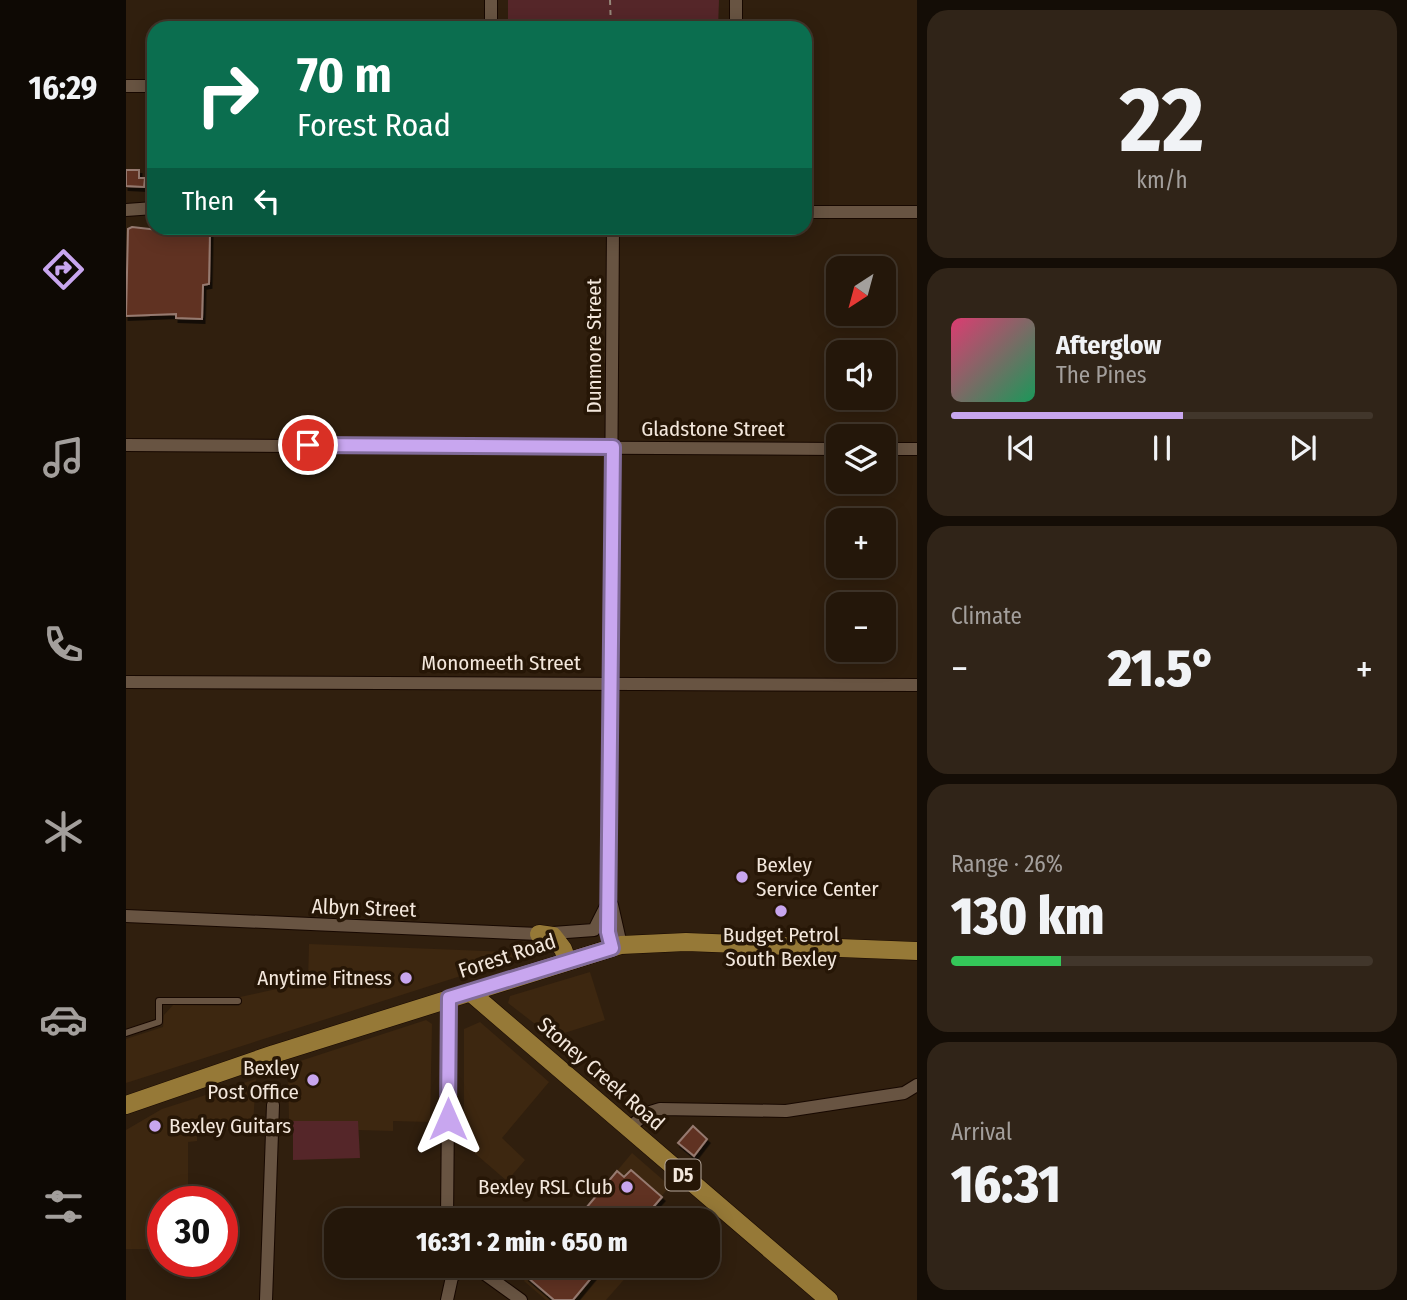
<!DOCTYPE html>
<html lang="en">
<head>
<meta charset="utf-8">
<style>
  :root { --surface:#24170a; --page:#302418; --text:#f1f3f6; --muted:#a39f9c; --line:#41362b; --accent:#c8a6ef }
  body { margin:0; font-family:"Fira Sans Condensed",sans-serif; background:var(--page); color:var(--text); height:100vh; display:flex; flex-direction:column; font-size:26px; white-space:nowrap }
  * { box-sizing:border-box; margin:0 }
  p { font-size:23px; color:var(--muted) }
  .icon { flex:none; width:38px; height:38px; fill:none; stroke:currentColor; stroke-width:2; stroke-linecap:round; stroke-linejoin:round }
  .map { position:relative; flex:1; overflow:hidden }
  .drawer { display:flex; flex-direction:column; gap:10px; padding:10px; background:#140d06; width:490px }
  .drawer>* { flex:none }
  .banner { position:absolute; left:21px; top:21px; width:665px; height:214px; border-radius:21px; box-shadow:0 4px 18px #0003,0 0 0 2px var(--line); background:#0b6e4f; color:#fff; overflow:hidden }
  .needle { width:46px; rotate:216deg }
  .fabs { position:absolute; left:700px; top:256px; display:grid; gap:14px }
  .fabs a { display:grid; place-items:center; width:70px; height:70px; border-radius:14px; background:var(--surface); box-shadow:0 4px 18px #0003,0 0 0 2px var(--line); font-size:35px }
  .speed { position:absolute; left:21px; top:1186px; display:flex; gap:14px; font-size:35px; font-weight:700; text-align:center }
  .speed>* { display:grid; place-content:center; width:91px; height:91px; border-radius:50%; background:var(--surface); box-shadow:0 4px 18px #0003,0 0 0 2px var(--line); line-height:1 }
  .speed .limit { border:10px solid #d22; background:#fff; color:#111 }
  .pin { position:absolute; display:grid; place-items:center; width:60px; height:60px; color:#fff; margin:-30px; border:4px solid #fff; border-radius:50%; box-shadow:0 2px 7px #0007 }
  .me { position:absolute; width:77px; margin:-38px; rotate:0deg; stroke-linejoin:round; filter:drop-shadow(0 0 5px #0008) }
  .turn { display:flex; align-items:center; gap:24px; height:147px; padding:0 35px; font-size:32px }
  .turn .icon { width:91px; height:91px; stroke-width:2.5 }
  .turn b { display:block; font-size:49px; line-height:60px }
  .then { display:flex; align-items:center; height:66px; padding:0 35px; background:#0003; gap:14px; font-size:26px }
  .big { font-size:52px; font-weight:800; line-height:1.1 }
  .drawer .tile { flex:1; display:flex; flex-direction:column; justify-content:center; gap:10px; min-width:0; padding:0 24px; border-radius:21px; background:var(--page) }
  .drawer .dial { align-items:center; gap:0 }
  .dial b { font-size:91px; line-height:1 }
  .song { display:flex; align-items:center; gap:21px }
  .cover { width:84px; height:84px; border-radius:10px; background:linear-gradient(135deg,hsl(340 70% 55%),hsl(150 70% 35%)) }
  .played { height:7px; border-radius:4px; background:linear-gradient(90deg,var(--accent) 55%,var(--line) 55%) }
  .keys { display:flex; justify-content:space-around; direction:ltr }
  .heat { display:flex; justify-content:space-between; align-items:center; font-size:38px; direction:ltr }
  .charge { height:10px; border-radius:5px; background:linear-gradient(90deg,#34c759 26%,var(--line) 0) }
  .trip { position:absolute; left:198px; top:1208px; width:396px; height:70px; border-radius:21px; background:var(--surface); box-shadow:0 4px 18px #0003,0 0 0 2px var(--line); font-weight:800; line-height:70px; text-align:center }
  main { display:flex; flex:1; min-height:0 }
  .tabs { display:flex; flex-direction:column; width:126px; justify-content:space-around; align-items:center; background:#0e0904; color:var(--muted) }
  .tabs .icon { width:49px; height:49px }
  .tabs .on { color:var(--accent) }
  .tabs b { font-size:32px; color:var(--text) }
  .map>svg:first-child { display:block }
</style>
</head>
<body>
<main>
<nav class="tabs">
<b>16:29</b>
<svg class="icon on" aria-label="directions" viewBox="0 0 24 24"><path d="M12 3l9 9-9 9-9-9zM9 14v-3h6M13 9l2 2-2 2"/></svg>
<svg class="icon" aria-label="music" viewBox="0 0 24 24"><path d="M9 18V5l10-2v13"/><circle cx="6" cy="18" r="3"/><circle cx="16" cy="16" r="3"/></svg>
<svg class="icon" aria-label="phone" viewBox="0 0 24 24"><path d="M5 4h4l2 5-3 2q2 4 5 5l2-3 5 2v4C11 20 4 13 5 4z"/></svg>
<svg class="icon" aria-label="climate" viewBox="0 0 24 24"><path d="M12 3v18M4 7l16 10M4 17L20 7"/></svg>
<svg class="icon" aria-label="car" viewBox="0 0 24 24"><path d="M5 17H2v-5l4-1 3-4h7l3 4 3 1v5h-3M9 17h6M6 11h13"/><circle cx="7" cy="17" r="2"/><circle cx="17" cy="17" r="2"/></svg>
<svg class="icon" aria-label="filters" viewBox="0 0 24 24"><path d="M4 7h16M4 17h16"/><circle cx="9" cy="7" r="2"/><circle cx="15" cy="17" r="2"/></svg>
</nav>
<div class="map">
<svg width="791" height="1300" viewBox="0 0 791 1300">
  <defs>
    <filter id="shadow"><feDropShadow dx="2.5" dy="4" stdDeviation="0" flood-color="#0009"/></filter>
  </defs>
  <rect width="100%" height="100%" fill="#301f0e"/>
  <g fill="#3d2710">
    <path d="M183,944L407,953L0,1083V1039L37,1027L38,1015L47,1005L113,1006L114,997L182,982Z"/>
    <path d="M464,972L479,1020L426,1037L382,1003L384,996Z"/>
    <path d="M300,1020L306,1024L304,1122L267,1121V1131L232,1130V1121H163L162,1068L168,1063Z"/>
    <path d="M354,1022L423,1082L376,1138L399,1160L381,1181L338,1144V1029Z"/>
    <path d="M130,1079L127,1124L71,1136V1141L62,1142V1202H37V1249H0V1130L36,1109Z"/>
    <path d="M506,1153L544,1186L516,1220H450Z"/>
    <path d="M411,1265H508L509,1267L480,1300H420L398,1281Z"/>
  </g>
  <g fill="#552629">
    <path d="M382,0H593L592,28H382Z"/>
    <path d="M167,1121H232L234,1158L167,1160Z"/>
  </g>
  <g fill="#613221" stroke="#967a70" stroke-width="2" filter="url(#shadow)">
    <path d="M0,170H13V178H19L18,187L0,186Z"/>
    <path d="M6,227L50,232L54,228H80V232H84L83,284L77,285L76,319L50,318V314L0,316L2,229Z"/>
    <path d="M567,1126L581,1139L568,1156L552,1143Z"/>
    <path d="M505,1170L536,1197L516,1220H450L491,1171L498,1177Z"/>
    <path d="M411,1265H476L447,1300H428L401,1277Z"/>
  </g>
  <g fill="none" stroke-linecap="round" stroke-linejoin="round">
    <defs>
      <path id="lane" d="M0,1033L33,1022V1001H112"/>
      <g id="street">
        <path d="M365,28V0"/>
        <path d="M610,28V0"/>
        <path d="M0,86H28"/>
        <path d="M0,210L28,208"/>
        <path d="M679,212H791"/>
        <path d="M0,445L712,449"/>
        <path d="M758,449H791"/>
        <path d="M0,682L791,685"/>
        <path d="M486,905L495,945"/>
        <path d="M0,916L413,934L468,930L479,908"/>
        <path d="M486,948L482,932L487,228"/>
        <path d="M503,1128L521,1113L534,1109L660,1111L778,1093L791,1085"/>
        <path d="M321,1220L323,998"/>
        <path d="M140,1300L147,1105"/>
        <path d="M321,1300L326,1277L341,1265L356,1272L395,1300"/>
      </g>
      <g id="primary">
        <path d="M413,934L427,936L437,949L441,960"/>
        <path d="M344,992L703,1300"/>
        <path d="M0,1105L148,1054L495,945L560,942L791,951"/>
      </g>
    </defs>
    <use href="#lane" stroke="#170800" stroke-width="8"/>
    <use href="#street" stroke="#170800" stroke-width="14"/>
    <use href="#primary" stroke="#170800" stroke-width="19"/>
    <path stroke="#958779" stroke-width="2" stroke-dasharray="5 5" stroke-linecap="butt" d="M484,0L485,28"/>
    <use href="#lane" stroke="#685442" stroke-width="6"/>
    <use href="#street" stroke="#685442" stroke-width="12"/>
    <use href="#primary" stroke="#967937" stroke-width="18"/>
  </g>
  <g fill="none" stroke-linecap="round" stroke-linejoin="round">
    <defs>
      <path id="route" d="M182,445L487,447L482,932L486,948L323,998L322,1119"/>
    </defs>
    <use href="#route" stroke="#826c9b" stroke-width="18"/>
    <use href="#route" stroke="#c8a6ef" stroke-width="12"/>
  </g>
  <g fill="#c8a6ef" stroke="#261606" stroke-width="2.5">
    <circle cx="616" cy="877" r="7"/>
    <circle cx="655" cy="911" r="7"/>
    <circle cx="280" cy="978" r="7"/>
    <circle cx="187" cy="1080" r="7"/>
    <circle cx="29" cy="1126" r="7"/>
    <circle cx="501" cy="1187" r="7"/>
  </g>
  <g text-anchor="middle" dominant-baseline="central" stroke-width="7" stroke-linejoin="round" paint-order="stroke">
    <rect fill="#261606" stroke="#b6a89c" stroke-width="2" x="539.5" y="1159.5" width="35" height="31" rx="5"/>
    <g font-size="19" font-weight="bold" fill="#f3e7dc">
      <text x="557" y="1175">D5</text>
    </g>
    <g font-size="21" fill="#f3e7dc" stroke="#261606">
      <text transform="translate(468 346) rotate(-90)">Dunmore Street</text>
      <text x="587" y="429">Gladstone Street</text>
      <text x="375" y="663">Monomeeth Street</text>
      <text transform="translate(238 908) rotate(2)">Albyn Street</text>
      <text transform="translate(381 956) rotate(-18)">Forest Road</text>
      <text transform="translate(475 1074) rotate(41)">Stoney Creek Road</text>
    </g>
    <g font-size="21" fill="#f3e7dc" stroke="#261606" text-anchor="end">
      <text x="630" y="865" text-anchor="start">Bexley<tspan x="630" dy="24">Service Center</tspan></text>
      <text x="655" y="935" text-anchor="middle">Budget Petrol<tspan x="655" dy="24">South Bexley</tspan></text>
      <text x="266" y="978">Anytime Fitness</text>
      <text x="173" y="1068">Bexley<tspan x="173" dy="24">Post Office</tspan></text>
      <text x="43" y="1126" text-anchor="start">Bexley Guitars</text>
      <text x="487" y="1187">Bexley RSL Club</text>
    </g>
  </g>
</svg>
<div class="fabs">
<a><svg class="needle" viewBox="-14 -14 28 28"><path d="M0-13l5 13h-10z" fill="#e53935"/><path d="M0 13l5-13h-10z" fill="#a39f9c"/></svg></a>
<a><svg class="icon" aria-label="sound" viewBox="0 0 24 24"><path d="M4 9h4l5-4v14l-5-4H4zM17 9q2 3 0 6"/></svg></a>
<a><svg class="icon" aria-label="layers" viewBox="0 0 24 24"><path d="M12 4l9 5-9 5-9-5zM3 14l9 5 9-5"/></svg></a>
<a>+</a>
<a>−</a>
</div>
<div class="speed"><div class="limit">30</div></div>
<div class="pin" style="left:182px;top:445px;background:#d93025"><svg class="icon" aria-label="arrive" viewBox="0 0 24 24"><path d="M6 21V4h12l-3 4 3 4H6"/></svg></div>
<svg class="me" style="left:322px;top:1119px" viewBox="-20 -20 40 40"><path d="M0-17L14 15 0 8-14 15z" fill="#c8a6ef" stroke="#fff" stroke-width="4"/></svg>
<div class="trip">16:31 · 2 min · 650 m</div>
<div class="banner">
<div class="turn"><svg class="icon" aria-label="right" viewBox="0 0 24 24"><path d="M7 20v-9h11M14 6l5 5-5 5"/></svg><div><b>70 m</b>Forest Road</div></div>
<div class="then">Then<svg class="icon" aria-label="left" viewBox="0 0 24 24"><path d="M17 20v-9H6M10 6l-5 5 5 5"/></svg></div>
</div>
</div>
<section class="drawer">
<div class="tile dial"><b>22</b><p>km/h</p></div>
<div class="tile">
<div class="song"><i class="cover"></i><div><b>Afterglow</b><p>The Pines</p></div></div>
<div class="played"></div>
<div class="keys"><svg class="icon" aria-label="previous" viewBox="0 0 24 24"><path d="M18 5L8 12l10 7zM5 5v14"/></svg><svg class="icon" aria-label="pause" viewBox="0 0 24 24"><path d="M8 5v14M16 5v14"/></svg><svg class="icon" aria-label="next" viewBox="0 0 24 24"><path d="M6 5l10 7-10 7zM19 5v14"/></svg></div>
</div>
<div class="tile"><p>Climate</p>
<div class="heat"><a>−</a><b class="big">21.5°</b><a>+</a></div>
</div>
<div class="tile"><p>Range · 26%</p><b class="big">130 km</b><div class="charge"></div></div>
<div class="tile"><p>Arrival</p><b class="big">16:31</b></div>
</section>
</main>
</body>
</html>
